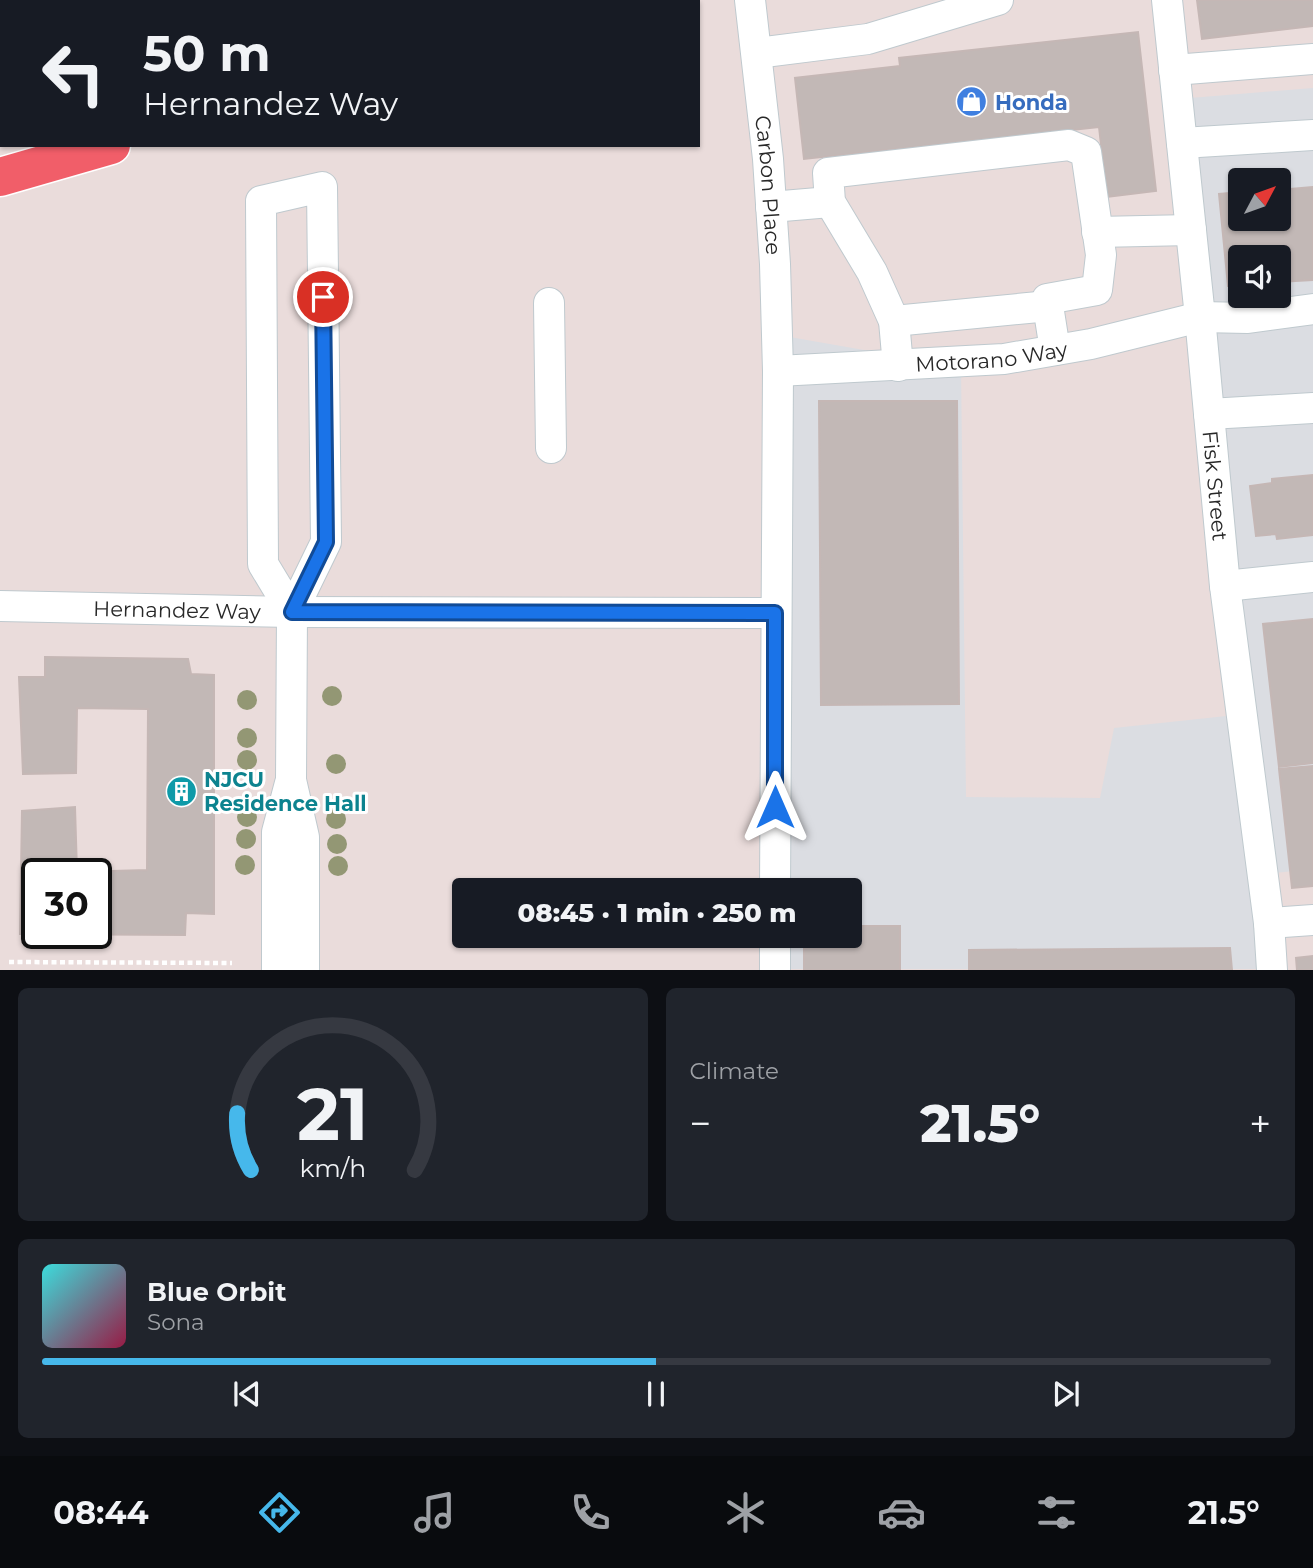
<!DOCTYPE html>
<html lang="en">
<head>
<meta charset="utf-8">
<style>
  :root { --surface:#171b24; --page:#20242c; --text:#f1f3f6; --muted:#9ea1a6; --line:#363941; --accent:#46b8eb }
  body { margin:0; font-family:Montserrat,sans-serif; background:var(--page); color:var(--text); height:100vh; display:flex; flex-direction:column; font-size:26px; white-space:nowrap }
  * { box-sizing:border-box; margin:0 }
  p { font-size:23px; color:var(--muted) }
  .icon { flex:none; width:38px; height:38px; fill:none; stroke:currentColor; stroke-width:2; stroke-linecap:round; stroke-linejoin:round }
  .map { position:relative; height:970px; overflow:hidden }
  .details { display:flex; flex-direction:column; gap:18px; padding:18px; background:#0d0f14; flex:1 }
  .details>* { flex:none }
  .guide { position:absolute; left:0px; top:0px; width:700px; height:147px; box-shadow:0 2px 5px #0004; background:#171b24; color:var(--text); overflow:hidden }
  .needle { width:46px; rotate:49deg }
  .controls { position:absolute; left:1228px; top:168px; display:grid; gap:14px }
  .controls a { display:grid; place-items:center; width:63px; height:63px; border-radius:7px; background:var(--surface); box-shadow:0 2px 5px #0004; font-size:35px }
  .speed { position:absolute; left:21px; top:858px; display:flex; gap:14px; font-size:35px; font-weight:700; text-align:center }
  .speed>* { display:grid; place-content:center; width:91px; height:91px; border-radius:50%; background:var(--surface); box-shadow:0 2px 5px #0004; line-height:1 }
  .speed .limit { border:4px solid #111; border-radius:10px; background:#fff; color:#111 }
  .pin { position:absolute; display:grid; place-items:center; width:60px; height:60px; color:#fff; margin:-30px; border:4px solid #fff; border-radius:50%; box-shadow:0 2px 7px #0007 }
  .me { position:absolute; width:77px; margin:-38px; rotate:0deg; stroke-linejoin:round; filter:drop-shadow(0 0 5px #0008) }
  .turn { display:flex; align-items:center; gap:24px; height:147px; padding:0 28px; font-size:32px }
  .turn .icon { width:91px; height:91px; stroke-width:2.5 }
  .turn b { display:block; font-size:49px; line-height:60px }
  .big { font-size:52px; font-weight:800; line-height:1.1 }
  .details .tile { flex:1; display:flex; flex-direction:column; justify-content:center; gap:10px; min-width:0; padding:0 24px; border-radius:10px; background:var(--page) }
  .details .dial { align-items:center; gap:0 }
  .dial svg { height:182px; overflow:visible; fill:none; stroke:var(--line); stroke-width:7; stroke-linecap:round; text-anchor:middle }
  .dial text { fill:var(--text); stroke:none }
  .song { display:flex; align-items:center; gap:21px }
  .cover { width:84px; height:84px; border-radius:10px; background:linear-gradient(135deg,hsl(180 70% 55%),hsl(340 70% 35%)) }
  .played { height:7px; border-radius:4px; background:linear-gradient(90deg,var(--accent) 50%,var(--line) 50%) }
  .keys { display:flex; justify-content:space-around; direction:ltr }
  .heat { display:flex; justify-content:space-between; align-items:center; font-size:38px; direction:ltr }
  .details .tiles { flex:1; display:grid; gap:18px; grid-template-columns:1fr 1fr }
  .tile:last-child { grid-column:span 2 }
  .trip { position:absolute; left:452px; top:878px; width:410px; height:70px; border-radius:7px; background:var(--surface); box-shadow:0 2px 5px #0004; font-weight:800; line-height:70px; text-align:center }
  .tab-bar { display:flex; height:112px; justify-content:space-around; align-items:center; background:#090b0e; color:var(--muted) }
  .tab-bar .icon { width:49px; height:49px }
  .tab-bar .selected { color:var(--accent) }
  .tab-bar b { font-size:32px; color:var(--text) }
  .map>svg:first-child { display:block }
</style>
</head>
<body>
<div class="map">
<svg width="1313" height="970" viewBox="0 0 1313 970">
  <rect width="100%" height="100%" fill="#eadcdb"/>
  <path fill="#dbdde2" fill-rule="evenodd" d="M1313,88V869L1257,875L1265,969H789V936H849V891H789L784,336L961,367L966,797L1100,798L1114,728L1245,714L1178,99ZM1241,180H1279V219H1241ZM1241,257H1279V296H1241Z"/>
  <g fill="#c2b8b6" stroke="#c5b7b5" stroke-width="2" fill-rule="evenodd">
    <path d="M1197,0H1313V26L1202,39Z"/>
    <path d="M1138,32L1156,191L1107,197L1099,127L804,159L795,78L900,66L899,58Z"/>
    <path d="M1313,187V280L1279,282V257H1241V285L1228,286L1219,194L1241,192V219H1279V190Z"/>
    <path d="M819,401H957L959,704L821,705Z"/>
    <path d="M1313,475V535L1277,539L1276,534L1256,536L1250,486L1272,483V479Z"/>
    <path d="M1313,619V763L1279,767L1263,624Z"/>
    <path d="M45,657L188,659L191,674L214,675V914L186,913L185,935L20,934L22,811L75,807L77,872L147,870L148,709L77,708L76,773L23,774L19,677H45ZM37,873H96V933H37Z"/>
    <path d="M1313,766V886L1292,888L1279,769Z"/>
    <path d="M849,926H900V970H804V936H849Z"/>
    <path d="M1230,948L1232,970H969V950Z"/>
    <path d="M1313,956V970H1297L1296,958Z"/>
  </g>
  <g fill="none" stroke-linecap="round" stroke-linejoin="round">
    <defs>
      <g id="minor">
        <path id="s1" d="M750,0L768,159L775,264L778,371L775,891"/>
        <path id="s2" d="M1167,0L1200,317L1225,586L1269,923L1272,970"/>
        <path d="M757,53L868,39L998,0"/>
        <path d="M1174,70L1313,59"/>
        <path d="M1182,143L1313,135"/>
        <path d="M771,207L830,202"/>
        <path d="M1097,232L1191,230"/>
        <path d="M549,303L551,448"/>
        <path d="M894,321L1049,306"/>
        <path d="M898,366L894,321L872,272L830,202L828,173L1069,145L1086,152L1101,255L1097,290L1047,299L1055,350"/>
        <path id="s3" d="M778,371L1004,359L1091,344L1200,317L1248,318L1313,309"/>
        <path d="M1209,414L1313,408"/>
        <path d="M1225,586L1313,577"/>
        <path id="s4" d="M0,606L292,612L775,613"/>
        <path d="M292,612L263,564L261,201L322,187L326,542L292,612L291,780L304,837V970"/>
        <path d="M1269,923L1313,920"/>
        <path d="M277,970V832L290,783"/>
        <path d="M775,970V936"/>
      </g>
      <g id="highway">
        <path d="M388,2L394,0"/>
        <path d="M614,2L620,0"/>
        <path d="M0,113L2,112"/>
        <path d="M0,177L111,145"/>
      </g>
    </defs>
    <use href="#minor" stroke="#bfc9ce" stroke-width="32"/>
    <use href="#highway" stroke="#fff" stroke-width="41"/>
    <path stroke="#fff" stroke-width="4.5" stroke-dasharray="5 3.5" stroke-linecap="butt" d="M9,962L232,963"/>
    <use href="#minor" stroke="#fff" stroke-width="30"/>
    <use href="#highway" stroke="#f15e69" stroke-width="38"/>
  </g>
  <g fill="#939774">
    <circle cx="332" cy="696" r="10"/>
    <circle cx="247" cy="700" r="10"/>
    <circle cx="247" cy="738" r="10"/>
    <circle cx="247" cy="760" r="10"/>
    <circle cx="336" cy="764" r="10"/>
    <circle cx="247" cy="817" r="10"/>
    <circle cx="336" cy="819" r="10"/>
    <circle cx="246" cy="839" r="10"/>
    <circle cx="337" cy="844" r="10"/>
    <circle cx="245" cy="865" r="10"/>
    <circle cx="338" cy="866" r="10"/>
  </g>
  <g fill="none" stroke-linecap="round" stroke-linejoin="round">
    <defs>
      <path id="route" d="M323,297L326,542L292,612L775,613V807"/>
    </defs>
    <use href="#route" stroke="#114b97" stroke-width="18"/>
    <use href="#route" stroke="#1a73e8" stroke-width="12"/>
  </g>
  <defs>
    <symbol id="shop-disc" viewBox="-11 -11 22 22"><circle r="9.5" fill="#3f7fe0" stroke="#fff"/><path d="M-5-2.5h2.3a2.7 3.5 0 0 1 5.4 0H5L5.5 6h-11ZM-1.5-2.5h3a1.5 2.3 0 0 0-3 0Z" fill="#fff"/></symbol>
    <symbol id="building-disc" viewBox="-11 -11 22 22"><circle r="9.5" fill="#0f9aa8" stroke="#fff"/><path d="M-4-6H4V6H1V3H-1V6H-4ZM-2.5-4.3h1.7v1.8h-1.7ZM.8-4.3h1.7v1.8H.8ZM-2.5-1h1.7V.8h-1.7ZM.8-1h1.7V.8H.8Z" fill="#fff"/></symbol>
  </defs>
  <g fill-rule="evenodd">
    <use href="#shop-disc" x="954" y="84" width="35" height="35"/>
    <use href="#building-disc" x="164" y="774" width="35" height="35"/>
  </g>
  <g text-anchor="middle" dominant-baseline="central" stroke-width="6" stroke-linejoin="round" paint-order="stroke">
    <g font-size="21" font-weight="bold" fill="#366cbe" stroke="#fff" text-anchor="start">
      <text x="995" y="102">Honda</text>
    </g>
    <g font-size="21" fill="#282828" stroke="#fff">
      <text stroke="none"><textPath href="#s1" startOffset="186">Carbon Place</textPath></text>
      <text stroke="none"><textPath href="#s3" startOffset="214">Motorano Way</textPath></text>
      <text stroke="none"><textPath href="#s2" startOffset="488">Fisk Street</textPath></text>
      <text stroke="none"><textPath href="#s4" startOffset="177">Hernandez Way</textPath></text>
    </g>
    <g font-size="21" font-weight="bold" fill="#0d838f" stroke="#fff" text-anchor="start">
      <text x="204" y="779">NJCU<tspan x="204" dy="24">Residence Hall</tspan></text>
    </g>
  </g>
</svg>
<div class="controls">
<a><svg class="needle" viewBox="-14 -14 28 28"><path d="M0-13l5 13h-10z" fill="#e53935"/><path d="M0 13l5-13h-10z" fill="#9ea1a6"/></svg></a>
<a><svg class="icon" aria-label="sound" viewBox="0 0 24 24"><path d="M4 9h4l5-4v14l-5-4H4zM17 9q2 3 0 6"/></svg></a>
</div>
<div class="speed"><div class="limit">30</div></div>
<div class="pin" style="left:323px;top:297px;background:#d93025"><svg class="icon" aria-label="arrive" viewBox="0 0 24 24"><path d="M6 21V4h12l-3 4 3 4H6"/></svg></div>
<svg class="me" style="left:775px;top:807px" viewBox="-20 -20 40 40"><path d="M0-17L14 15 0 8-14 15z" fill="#1a73e8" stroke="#fff" stroke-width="4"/></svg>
<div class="trip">08:45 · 1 min · 250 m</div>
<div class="guide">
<div class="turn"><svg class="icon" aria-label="left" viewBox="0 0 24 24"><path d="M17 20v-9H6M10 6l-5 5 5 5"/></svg><div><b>50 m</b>Hernandez Way</div></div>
</div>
</div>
<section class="details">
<div class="tiles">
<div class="tile dial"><svg viewBox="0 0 100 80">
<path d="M14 69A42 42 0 1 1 86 69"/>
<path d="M14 69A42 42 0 0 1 8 44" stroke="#46b8eb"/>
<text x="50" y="56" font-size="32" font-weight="700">21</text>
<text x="50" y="72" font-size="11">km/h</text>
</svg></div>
<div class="tile"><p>Climate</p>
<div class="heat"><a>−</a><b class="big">21.5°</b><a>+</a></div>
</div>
<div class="tile">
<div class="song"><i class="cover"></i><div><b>Blue Orbit</b><p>Sona</p></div></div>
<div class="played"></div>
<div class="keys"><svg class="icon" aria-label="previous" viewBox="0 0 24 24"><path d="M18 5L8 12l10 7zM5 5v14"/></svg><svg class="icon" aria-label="pause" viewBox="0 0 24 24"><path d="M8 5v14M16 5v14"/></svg><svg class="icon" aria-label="next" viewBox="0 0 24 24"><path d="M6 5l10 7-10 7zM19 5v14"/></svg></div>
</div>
</div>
</section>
<nav class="tab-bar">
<b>08:44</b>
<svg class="icon selected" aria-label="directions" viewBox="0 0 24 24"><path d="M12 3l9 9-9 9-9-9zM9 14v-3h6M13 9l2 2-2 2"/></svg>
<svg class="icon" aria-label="music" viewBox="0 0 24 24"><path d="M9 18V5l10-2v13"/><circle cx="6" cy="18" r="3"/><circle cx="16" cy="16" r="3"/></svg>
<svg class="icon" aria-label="phone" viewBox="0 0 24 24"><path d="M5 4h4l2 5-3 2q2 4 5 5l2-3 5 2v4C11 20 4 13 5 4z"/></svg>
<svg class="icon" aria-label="climate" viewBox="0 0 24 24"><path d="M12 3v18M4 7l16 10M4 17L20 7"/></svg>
<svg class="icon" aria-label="car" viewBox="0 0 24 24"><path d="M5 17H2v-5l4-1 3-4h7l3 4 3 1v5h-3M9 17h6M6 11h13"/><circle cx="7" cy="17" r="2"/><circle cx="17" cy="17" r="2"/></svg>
<svg class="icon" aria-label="filters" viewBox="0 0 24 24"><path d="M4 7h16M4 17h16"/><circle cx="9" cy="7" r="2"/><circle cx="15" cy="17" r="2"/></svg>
<b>21.5°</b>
</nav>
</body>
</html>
